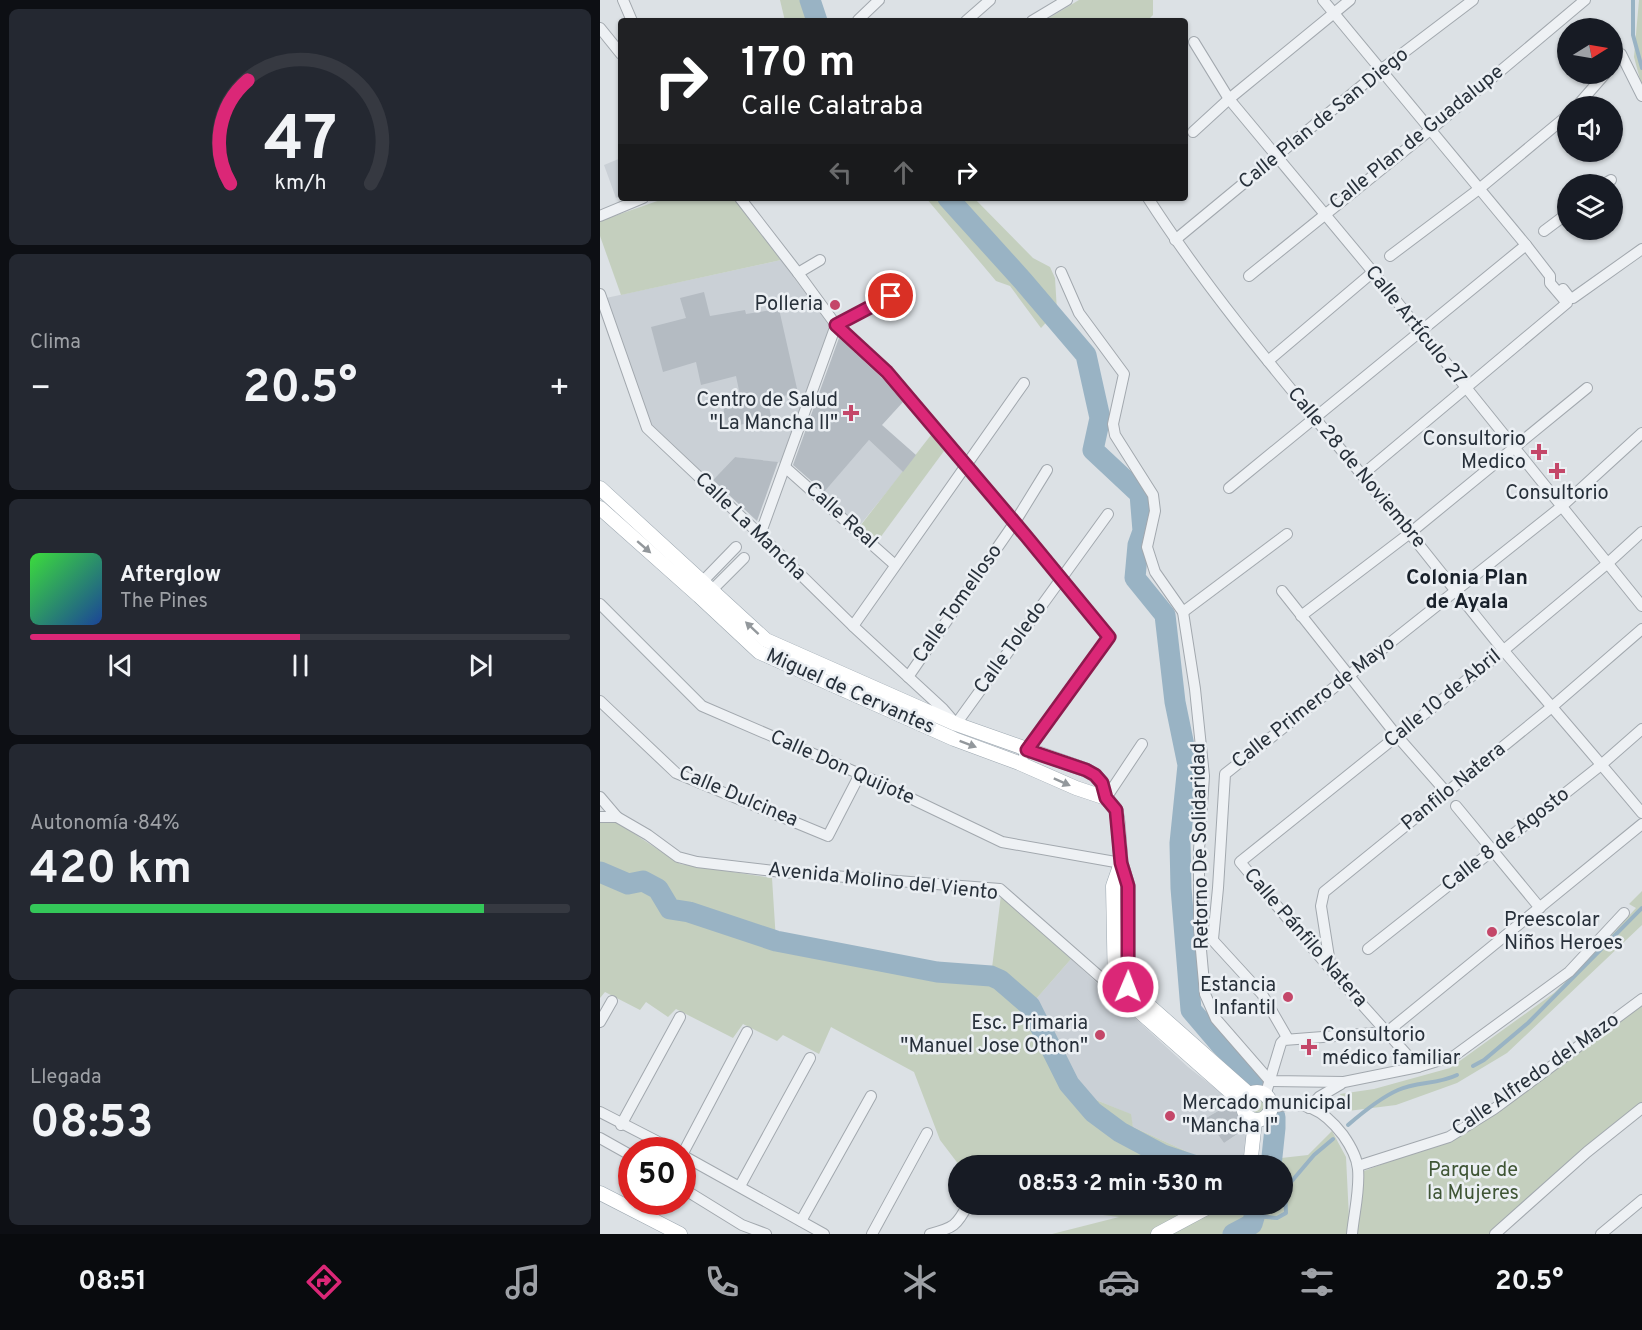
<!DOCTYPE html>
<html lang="es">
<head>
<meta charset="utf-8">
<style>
  :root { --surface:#171b24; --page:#242831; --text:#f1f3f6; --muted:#9ea1a6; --line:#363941; --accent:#db2777 }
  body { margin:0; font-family:Overpass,sans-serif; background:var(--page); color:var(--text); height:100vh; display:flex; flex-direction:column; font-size:22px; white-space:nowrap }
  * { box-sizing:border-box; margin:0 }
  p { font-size:20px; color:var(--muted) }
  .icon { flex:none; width:33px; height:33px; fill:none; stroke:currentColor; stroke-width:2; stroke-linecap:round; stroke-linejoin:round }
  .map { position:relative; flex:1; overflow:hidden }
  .drawer { display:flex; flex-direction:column; gap:9px; padding:9px; background:#0d0f14; width:600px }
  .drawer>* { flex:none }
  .top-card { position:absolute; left:18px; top:18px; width:570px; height:183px; border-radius:6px; box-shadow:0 2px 4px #0004; background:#202124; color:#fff; overflow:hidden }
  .needle { width:39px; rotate:79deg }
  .controls { position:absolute; left:957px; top:18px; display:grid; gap:12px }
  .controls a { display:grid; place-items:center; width:66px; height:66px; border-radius:50%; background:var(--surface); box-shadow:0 2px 4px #0004; font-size:30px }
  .speed { position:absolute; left:18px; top:1137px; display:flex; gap:12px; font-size:30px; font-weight:700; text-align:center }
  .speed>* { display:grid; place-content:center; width:78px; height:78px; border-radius:50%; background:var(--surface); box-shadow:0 2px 4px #0004; line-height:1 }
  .speed .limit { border:9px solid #d22; background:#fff; color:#111 }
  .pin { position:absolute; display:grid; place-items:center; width:51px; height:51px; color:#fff; margin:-26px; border:3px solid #fff; border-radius:50%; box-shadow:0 2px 6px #0007 }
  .me { position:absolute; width:66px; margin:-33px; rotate:1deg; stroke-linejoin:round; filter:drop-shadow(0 0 4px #0008) }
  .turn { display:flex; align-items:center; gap:21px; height:126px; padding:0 24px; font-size:27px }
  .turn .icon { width:78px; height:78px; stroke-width:2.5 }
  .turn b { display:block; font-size:42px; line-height:51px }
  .lanes { display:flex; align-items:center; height:57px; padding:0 24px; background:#0003; justify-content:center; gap:30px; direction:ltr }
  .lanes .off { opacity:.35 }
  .big { font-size:45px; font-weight:700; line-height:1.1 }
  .drawer .widget { flex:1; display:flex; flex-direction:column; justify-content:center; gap:9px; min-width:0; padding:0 21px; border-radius:9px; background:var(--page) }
  .drawer .dial { align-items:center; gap:0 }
  .dial svg { height:156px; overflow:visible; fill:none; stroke:var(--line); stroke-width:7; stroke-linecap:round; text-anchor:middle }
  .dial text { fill:var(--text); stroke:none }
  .song { display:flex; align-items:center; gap:18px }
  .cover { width:72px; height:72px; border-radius:9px; background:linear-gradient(135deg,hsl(120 70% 55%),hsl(220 70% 35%)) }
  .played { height:6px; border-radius:3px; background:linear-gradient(90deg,var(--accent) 50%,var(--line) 50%) }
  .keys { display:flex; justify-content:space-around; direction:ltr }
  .heat { display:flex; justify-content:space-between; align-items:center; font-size:33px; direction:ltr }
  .charge { height:9px; border-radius:4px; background:linear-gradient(90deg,#34c759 84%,var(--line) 0) }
  .trip { position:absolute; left:348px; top:1155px; width:345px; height:60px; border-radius:30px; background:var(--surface); box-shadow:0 2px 4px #0004; font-weight:700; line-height:60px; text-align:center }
  .tab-bar { display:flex; height:96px; justify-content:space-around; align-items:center; background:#090b0e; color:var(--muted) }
  .tab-bar .icon { width:42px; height:42px }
  .tab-bar .active { color:var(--accent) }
  .tab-bar b { font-size:27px; color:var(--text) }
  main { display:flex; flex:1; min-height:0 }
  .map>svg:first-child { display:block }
</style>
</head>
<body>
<main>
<section class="drawer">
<div class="widget dial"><svg viewBox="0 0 100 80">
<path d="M14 69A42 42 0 1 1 86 69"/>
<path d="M14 69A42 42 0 0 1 23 16" stroke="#db2777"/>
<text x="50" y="56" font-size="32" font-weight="700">47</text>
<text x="50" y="72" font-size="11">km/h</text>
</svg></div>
<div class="widget"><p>Clima</p>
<div class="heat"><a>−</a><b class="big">20.5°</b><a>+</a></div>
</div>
<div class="widget">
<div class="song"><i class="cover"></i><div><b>Afterglow</b><p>The Pines</p></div></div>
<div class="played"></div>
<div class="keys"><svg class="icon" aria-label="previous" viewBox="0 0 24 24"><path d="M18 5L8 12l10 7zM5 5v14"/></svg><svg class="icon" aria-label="pause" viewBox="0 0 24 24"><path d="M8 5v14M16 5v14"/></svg><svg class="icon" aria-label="next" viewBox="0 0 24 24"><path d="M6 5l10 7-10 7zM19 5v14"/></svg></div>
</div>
<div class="widget"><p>Autonomía · 84%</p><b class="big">420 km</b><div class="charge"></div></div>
<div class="widget"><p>Llegada</p><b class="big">08:53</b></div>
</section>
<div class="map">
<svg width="1042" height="1234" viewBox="0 0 1042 1234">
  <rect width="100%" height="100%" fill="#dce1e5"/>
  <g fill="#cad0d6">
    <path d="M21,158V195L16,198L4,165Z"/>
    <path d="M181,260L230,327L183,463L135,457L111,482L49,423L6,298Z"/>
    <path d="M269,440L303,472L256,530L220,496Z"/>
    <path d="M471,959L588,1067L633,1102L606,1118L624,1143L649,1127L642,1166L616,1165L533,1127L530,1114L496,1100L464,1063L430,1006Z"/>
  </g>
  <g fill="#c4cfbe">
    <path d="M180,0H217L220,11L227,21H200L199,18L195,21H185Z"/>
    <path d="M479,0H553V15L547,21H444Z"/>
    <path d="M1039,0H1042V87L1034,57Z"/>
    <path d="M66,198H134L181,260L21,295L0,236V221Z"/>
    <path d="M326,198H374L433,258L450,267L455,278L457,311L441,328L410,286L396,281Z"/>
    <path d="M331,435L344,451L274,546L257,530Z"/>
    <path d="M0,822L18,823L80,864L172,878L176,941L334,972L391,976L401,895L471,959L430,1006L464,1063L496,1100L531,1114L533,1127L616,1165H359L340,1140L314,1072L231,1027L219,1054L183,1035L177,1041L143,1024L133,1038L76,1009L68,1017L46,1002L40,1010L5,992L0,998Z"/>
    <path d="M1042,891V925L907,1053L857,1083L796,1105L748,1111L740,1094L774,1089L850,1068L954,993L997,951L1036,908L1029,904Z"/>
    <path d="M1042,1004V1103L990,1144L892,1234H756L764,1171L842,1142Z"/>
    <circle cx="657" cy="1107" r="12"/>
    <path d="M732,1131L746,1157L749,1218L747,1234H452L519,1217L423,1205L682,1204V1166L659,1165L662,1160L708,1155Z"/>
  </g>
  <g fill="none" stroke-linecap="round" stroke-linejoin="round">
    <g stroke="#99b3c4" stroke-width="4">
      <path d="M1033,0V35L1042,68"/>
      <path d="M873,1066L884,1060L928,1023L1042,908"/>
      <path d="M748,1125C763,1112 780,1098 798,1090C816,1082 839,1084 857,1075"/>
      <path d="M654,1216L677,1218L686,1213L685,1189L714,1155L733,1139"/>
    </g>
    <g stroke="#99b3c4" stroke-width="21">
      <path d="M210,0L217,21"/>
      <path d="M348,198L423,281L486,355L500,418L493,450L540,494L543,531L538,545L535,578L565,615L575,702L588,765L580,843L581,888L591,1010L620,1044L661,1084"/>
      <path d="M0,872L28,884L43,881L58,889L70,909L89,912L176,941L337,972L391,976L400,980L430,1006L469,1084L493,1112L520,1132L563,1155L596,1166"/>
      <path d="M671,1166L675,1128V1117"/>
      <path d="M633,1234L652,1224L658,1204"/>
    </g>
  </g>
  <g fill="#b4bbc2">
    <path d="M104,292L110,316L145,310L146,314L179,309L198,393L168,399L171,418L126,428L123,404L141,400L136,376L101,385L96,362L63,372L51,327L86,318L80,298Z"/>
    <path d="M239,338L282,378L303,402L282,425L316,455L303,472L269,440L224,492L193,465Z"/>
    <path d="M135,457L178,462L157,521L113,480Z"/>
    <path d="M630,1104L638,1110L646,1122L645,1129L624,1143L606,1118Z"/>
  </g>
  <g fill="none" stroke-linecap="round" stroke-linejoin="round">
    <defs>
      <g id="minor">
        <path d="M23,0L32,21"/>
        <path d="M723,0L926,245L950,276V283L967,303L762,475"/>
        <path d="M258,20L279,0"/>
        <path d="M366,21L390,0"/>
        <path d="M432,21L467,0"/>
        <path d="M0,28L21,54"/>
        <path d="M594,42L629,99L773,272L1042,606"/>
        <path d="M1012,64L1021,54L1042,96"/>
        <path d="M977,106L1005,74"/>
        <path d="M593,132L629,99L750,0"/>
        <path d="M1004,184L1011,180"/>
        <path d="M140,198L198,273L236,325L287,372L415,522L509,637L424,755"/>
        <path d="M548,198C613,299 691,389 767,481C814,537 858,595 904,651C950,705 997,759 1042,813"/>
        <path d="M0,216L43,198"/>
        <path d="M944,231L968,213"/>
        <path d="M575,240L782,69L873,0"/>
        <path d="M790,256L879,189L968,115"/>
        <path d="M461,272L479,313L524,374L513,424L515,435L553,495L555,511L547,547L555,572L583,612L595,689L604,776L599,850V928L605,994L616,1019L670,1081L744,1082L818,1067L854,1056L969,972L1024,913"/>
        <path d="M198,273L220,260"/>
        <path d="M649,276L830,130L985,0"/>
        <path d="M963,289L970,298H973L1042,249"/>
        <path d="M0,294L47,428L152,527L253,626L343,709L356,724L508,514"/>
        <path d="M668,361L773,272"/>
        <path d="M186,468L295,565"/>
        <path d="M629,488L926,245"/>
        <path d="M160,535L236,325L291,296"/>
        <path d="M103,581L136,547"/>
        <path d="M112,590L144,558"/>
        <path d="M682,591L797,736L847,793"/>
        <path d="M0,604L102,706L260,774L402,842L521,863"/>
        <path d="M583,612L687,534"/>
        <path d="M701,616L810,533L987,388"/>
        <path d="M253,626L424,383"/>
        <path d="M308,677L415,522L447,470"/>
        <path d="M0,701L76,773L228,836L260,774"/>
        <path d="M0,797L17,817"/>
        <path d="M506,798L542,744"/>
        <path d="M856,806L940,908"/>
        <path d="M0,817H17L48,835L78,857L97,862L182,872L400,889L515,990L520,989"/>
        <path d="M608,935L662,994L688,1039"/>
        <path d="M613,939L618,888L625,774L961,507L1042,433"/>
        <path d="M768,949L1001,765L1042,729"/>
        <path d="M731,970L721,906L724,892L953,706L1042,629"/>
        <path d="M0,1022L12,1001"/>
        <path d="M147,1032L82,1155L224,1234"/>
        <path d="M818,1067L731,970L640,862L904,650L1008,563L1042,532"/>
        <path d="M665,1096L681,1043L684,1040L787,1032L1042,824"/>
        <path d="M671,1108C704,1099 723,1109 743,1135C750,1145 757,1157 758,1169C760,1190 754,1213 752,1234"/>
        <path d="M709,1108L719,1097L741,1084"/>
        <path d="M0,1112L74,1150"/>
        <path d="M21,1125L80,1017"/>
        <path d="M0,1138L32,1156"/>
        <path d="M758,1166L849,1137L894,1109L1042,999"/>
        <path d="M140,1186L210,1058"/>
        <path d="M82,1188L142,1225L166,1234"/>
        <path d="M201,1221L271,1096"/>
        <path d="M272,1234L327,1133"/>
        <path d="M330,1234C353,1228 357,1226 368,1204"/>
        <path d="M895,1234L987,1152L1042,1108"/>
        <path d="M1001,1234L1042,1200"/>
      </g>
      <g id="major">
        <path d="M0,488L166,640L356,724L486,770L495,775L502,783L506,798L516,810L518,823L521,863L528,886V987L649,1094"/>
        <path d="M0,508L99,596L159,652L354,739L419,763L476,788L506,798"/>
        <path d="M521,863L513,886L515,990L643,1103"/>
        <circle cx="657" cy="1106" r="14"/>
        <path d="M650,1166L655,1121"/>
        <path d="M0,1193L80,1234"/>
        <path d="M558,1234L614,1204"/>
      </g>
    </defs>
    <use href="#minor" stroke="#a2a8ae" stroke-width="12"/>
    <use href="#major" stroke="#9ca7b0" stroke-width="15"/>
    <use href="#minor" stroke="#eef1f4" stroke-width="10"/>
    <use href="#major" stroke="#fff" stroke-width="14"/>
  </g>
  <defs><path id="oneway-solid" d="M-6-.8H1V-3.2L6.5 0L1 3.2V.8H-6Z" transform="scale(1.5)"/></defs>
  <g fill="#93989c">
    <use href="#oneway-solid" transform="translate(44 547) rotate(41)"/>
    <use href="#oneway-solid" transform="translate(152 628) rotate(-137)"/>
    <use href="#oneway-solid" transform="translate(368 744) rotate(21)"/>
    <use href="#oneway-solid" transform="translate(462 782) rotate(24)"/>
  </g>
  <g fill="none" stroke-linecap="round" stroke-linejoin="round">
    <defs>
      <path id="route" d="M291,296L236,325L287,372L426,536L509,637L427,750L486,770L495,775L502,783L506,798L516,810L521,863L528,886V987"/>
    </defs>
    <use href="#route" stroke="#8e194d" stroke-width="15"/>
    <use href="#route" stroke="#db2777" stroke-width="10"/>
  </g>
  <g fill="#c44769" stroke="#ebeff3" stroke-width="2">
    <circle cx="235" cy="305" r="6"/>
    <path d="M248 404h6v6h6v6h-6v6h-6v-6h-6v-6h6z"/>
    <path d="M936 443h6v6h6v6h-6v6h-6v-6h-6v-6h6z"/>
    <path d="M954 462h6v6h6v6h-6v6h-6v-6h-6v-6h6z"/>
    <circle cx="892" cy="932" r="6"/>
    <circle cx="688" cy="997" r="6"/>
    <circle cx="500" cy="1035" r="6"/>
    <path d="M706 1038h6v6h6v6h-6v6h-6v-6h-6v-6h6z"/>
    <circle cx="570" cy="1116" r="6"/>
  </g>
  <g text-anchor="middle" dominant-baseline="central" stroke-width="5" stroke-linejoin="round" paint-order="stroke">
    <g font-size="20" fill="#27303a" stroke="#ebeff3">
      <text transform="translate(724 119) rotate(-39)">Calle Plan de San Diego</text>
      <text transform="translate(817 138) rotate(-39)">Calle Plan de Guadalupe</text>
      <text transform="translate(815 326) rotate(51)">Calle Artículo 27</text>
      <text transform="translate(756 468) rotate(50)">Calle 28 de Noviembre</text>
      <text transform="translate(241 516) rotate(42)">Calle Real</text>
      <text transform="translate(150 527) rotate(44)">Calle La Mancha</text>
      <text transform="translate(358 604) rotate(-55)">Calle Tomelloso</text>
      <text transform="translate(411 648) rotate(-54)">Calle Toledo</text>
      <text transform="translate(250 692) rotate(24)">Miguel de Cervantes</text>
      <text transform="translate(843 699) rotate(-39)">Calle 10 de Abril</text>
      <text transform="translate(714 703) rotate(-38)">Calle Primero de Mayo</text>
      <text transform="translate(242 768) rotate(24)">Calle Don Quijote</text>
      <text transform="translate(854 787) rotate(-39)">Panfilo Natera</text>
      <text transform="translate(138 797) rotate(23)">Calle Dulcinea</text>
      <text transform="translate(906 840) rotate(-38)">Calle 8 de Agosto</text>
      <text transform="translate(601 846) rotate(-91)">Retorno De Solidaridad</text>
      <text transform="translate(283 882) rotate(6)">Avenida Molino del Viento</text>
      <text transform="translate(705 938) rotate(49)">Calle Pánfilo Natera</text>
      <text transform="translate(936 1075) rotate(-35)">Calle Alfredo del Mazo</text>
    </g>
    <g font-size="20" fill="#27303a" stroke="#ebeff3" text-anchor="end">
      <text x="223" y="305">Polleria</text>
      <text x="238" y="401">Centro de Salud<tspan x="238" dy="23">"La Mancha II"</tspan></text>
      <text x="926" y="440">Consultorio<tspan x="926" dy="23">Medico</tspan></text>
      <text x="957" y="494" text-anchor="middle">Consultorio</text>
      <text x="904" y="921" text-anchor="start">Preescolar<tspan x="904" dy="23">Niños Heroes</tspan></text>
      <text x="676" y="986">Estancia<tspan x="676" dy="23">Infantil</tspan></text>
      <text x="488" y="1024">Esc. Primaria<tspan x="488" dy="23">"Manuel Jose Othon"</tspan></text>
      <text x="722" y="1036" text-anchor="start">Consultorio<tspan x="722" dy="23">médico familiar</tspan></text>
      <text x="582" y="1104" text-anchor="start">Mercado municipal<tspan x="582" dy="23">"Mancha I"</tspan></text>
    </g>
    <g font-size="20" fill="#3f5535" stroke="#ebeff3">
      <text x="873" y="1171">Parque de<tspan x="873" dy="23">la Mujeres</tspan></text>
    </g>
    <g font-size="21" font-weight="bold" fill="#19212b" stroke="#ebeff3">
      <text x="867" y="578">Colonia Plan<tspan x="867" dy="24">de Ayala</tspan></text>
    </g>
  </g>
</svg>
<div class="controls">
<a><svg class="needle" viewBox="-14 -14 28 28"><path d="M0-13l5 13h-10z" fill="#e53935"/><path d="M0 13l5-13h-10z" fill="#9ea1a6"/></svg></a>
<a><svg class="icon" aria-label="sound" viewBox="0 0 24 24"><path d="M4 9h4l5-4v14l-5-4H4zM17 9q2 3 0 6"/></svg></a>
<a><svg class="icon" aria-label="layers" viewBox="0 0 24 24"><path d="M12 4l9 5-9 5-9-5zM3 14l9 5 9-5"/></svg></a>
</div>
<div class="speed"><div class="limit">50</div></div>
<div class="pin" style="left:291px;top:296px;background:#d93025"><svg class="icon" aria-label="arrive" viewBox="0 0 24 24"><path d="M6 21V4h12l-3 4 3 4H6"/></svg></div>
<svg class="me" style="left:528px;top:987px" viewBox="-20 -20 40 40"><circle r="17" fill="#db2777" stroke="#fff" stroke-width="3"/><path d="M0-11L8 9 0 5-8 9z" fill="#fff"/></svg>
<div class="trip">08:53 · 2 min · 530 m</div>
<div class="top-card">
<div class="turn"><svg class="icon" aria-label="right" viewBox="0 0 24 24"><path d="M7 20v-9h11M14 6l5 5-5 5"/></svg><div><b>170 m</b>Calle Calatraba</div></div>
<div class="lanes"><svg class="icon off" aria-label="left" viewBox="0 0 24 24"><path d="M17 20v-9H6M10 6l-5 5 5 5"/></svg><svg class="icon off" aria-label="ahead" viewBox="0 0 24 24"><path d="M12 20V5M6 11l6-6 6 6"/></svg><svg class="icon" aria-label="right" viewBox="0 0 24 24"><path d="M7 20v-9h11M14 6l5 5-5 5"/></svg></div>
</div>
</div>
</main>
<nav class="tab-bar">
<b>08:51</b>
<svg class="icon active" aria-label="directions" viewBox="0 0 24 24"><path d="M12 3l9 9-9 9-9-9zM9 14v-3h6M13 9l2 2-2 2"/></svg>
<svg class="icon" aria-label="music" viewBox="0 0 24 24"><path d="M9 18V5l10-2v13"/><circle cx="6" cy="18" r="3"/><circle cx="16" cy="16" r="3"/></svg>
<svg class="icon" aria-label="phone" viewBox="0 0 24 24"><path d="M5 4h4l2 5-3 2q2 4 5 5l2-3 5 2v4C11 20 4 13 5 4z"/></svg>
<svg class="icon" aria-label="climate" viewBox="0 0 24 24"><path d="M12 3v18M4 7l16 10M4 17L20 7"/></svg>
<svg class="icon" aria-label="car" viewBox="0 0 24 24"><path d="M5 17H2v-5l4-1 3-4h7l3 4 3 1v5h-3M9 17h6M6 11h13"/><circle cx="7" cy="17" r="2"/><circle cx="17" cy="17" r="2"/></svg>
<svg class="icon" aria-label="filters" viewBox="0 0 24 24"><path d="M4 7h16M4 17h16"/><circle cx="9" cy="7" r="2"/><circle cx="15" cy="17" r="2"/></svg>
<b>20.5°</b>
</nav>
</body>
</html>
